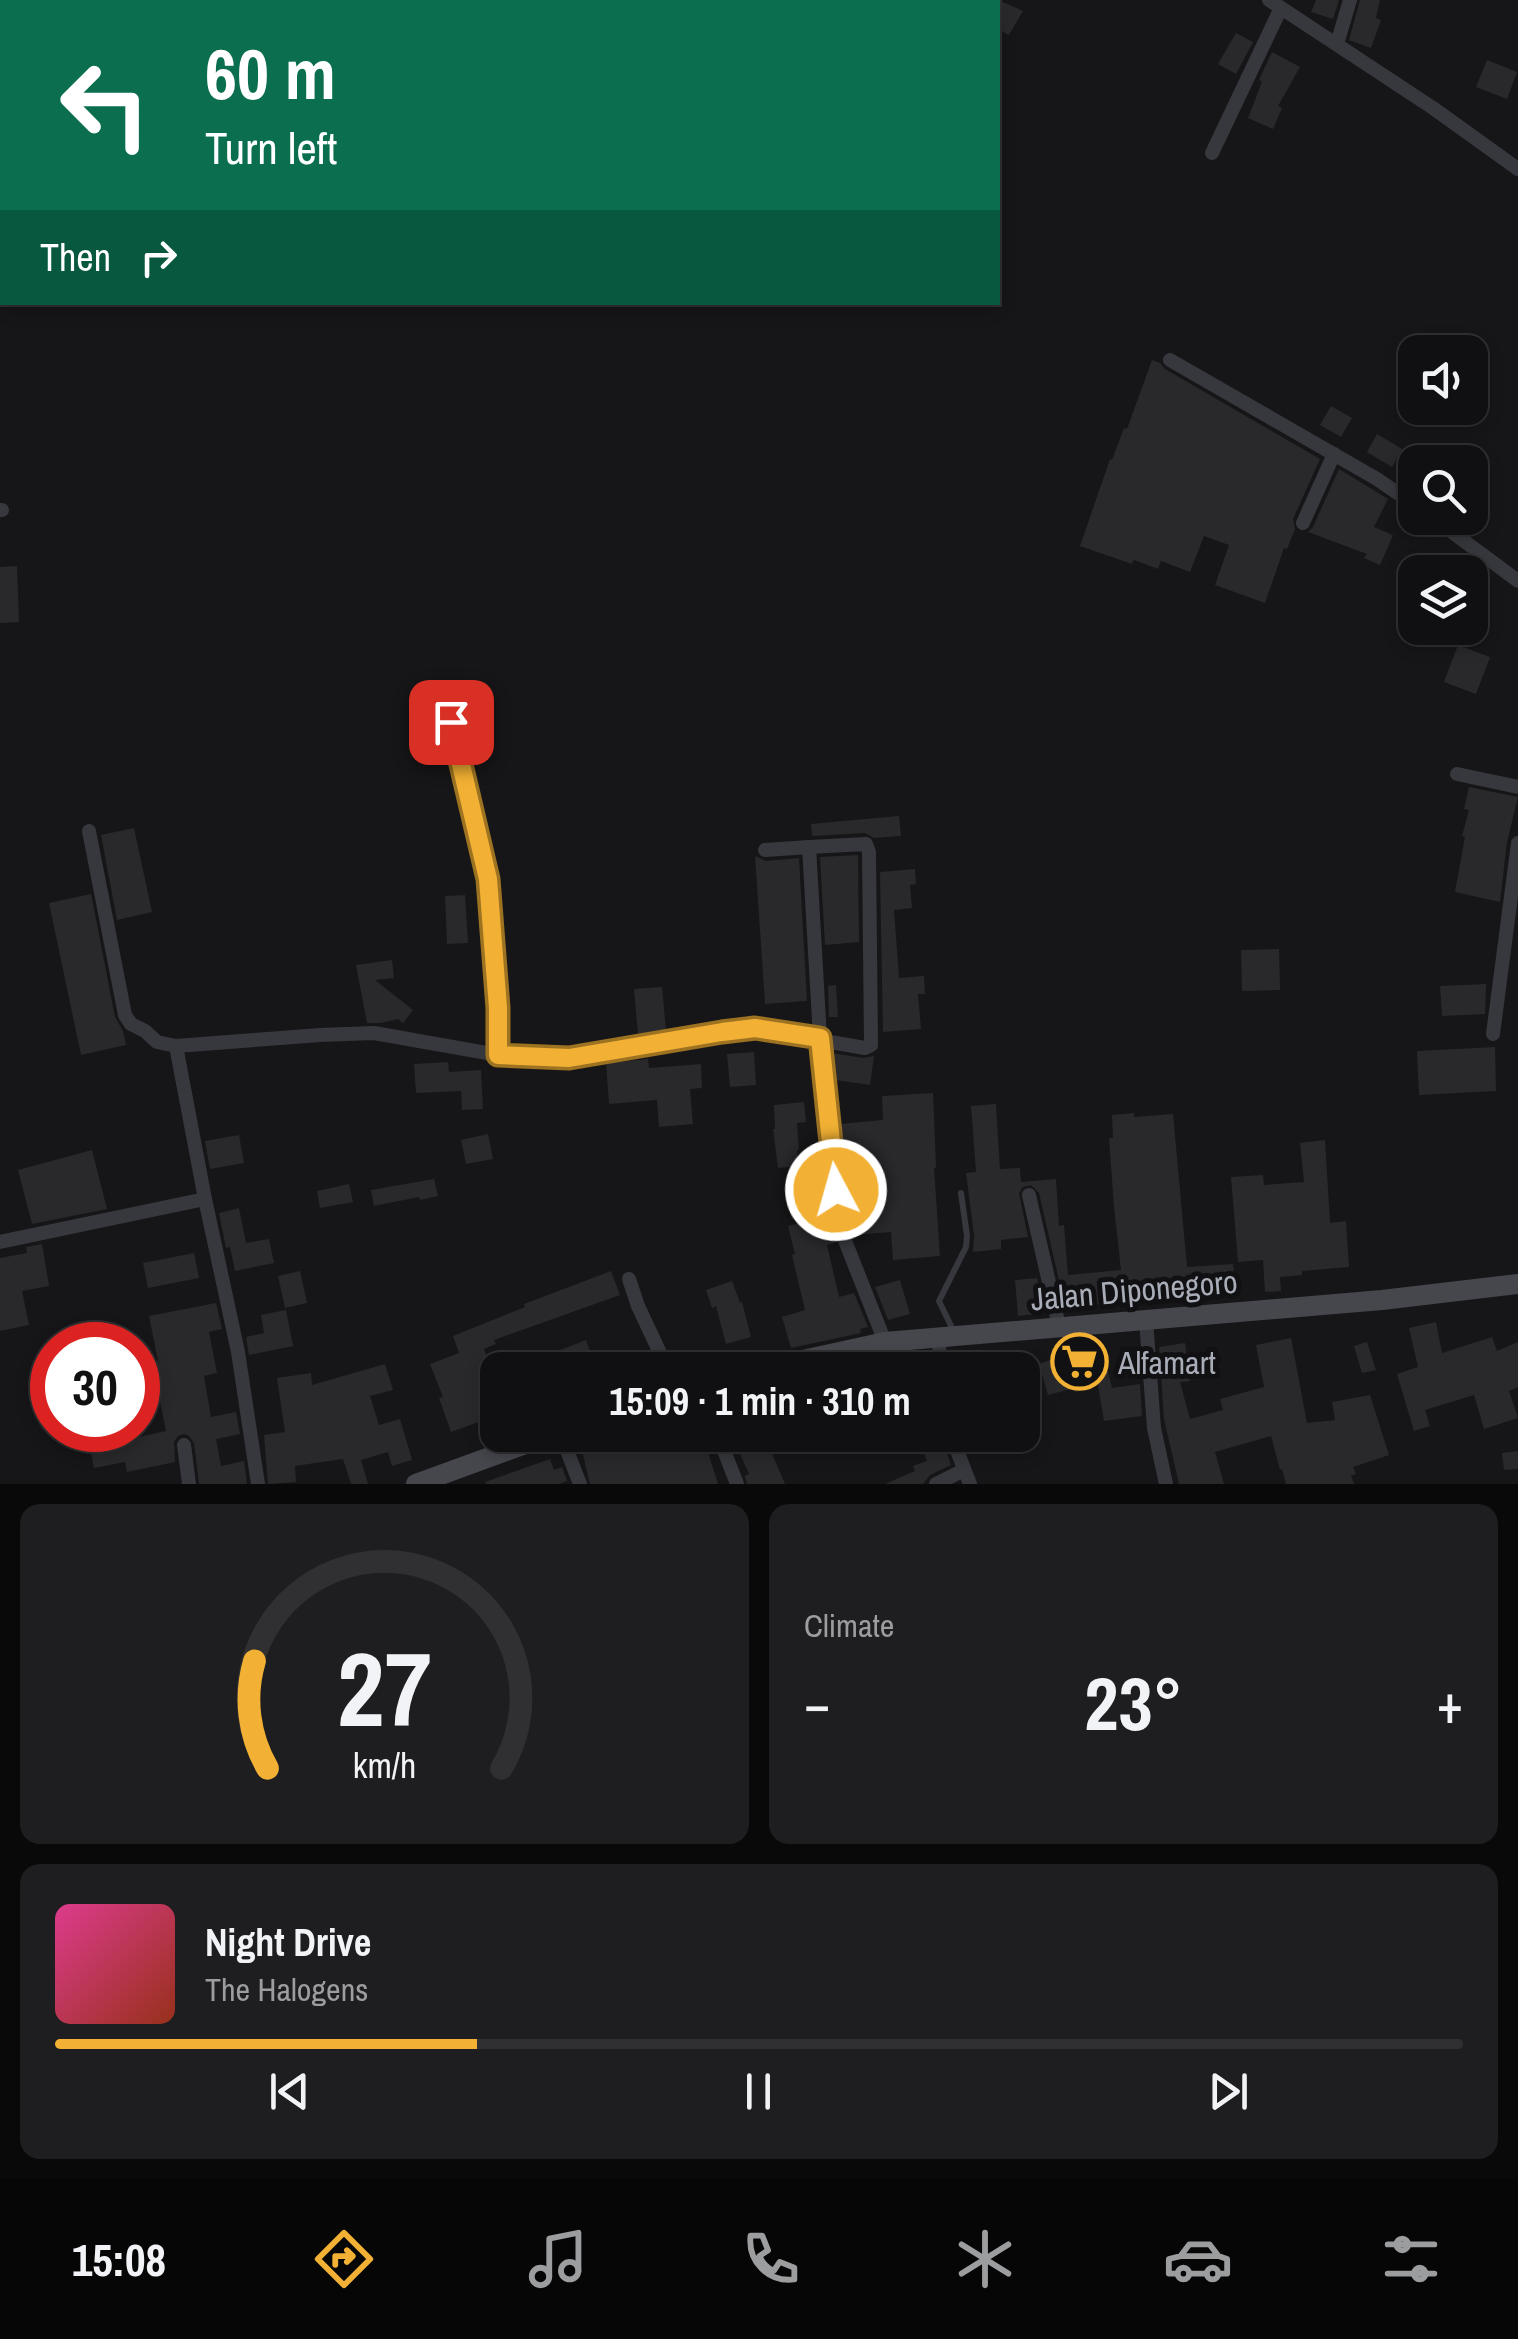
<!DOCTYPE html>
<html lang="en">
<head>
<meta charset="utf-8">
<style>
  :root { --surface:#101012; --page:#1e1e20; --text:#f1f3f6; --muted:#9c9d9f; --line:#303032; --accent:#f2b134 }
  body { margin:0; font-family:"Archivo Narrow",sans-serif; background:var(--page); color:var(--text); height:100vh; display:flex; flex-direction:column; font-size:38px; white-space:nowrap }
  * { box-sizing:border-box; margin:0 }
  p { font-size:32px; color:var(--muted) }
  .icon { flex:none; width:55px; height:55px; fill:none; stroke:currentColor; stroke-width:2; stroke-linecap:round; stroke-linejoin:round }
  .map { position:relative; height:1484px; overflow:hidden }
  .details { display:flex; flex-direction:column; gap:20px; padding:20px; background:#09090a; flex:1 }
  .details>* { flex:none }
  .hud { position:absolute; left:0px; top:0px; width:1000px; height:305px; box-shadow:0 5px 15px #0003,0 0 0 2px var(--line); background:#0b6e4f; color:#fff; overflow:hidden }
  .controls { position:absolute; left:1398px; top:335px; display:grid; gap:20px }
  .controls a { display:grid; place-items:center; width:90px; height:90px; border-radius:20px; background:var(--surface); box-shadow:0 5px 15px #0003,0 0 0 2px var(--line); font-size:50px }
  .speed { position:absolute; left:30px; top:1322px; display:flex; gap:20px; font-size:50px; font-weight:700; text-align:center }
  .speed>* { display:grid; place-content:center; width:130px; height:130px; border-radius:50%; background:var(--surface); box-shadow:0 5px 15px #0003,0 0 0 2px var(--line); line-height:1 }
  .speed .limit { border:15px solid #d22; background:#fff; color:#111 }
  .pin { position:absolute; display:grid; place-items:center; width:85px; height:85px; color:#fff; margin:-42px; border-radius:20px; box-shadow:0 5px 15px #0006 }
  .me { position:absolute; width:110px; margin:-55px; rotate:354deg; stroke-linejoin:round; filter:drop-shadow(0 0 8px #0008) }
  .turn { display:flex; align-items:center; gap:35px; height:210px; padding:0 40px; font-size:45px }
  .turn .icon { width:130px; height:130px; stroke-width:2.5 }
  .turn b { display:block; font-size:70px; line-height:85px }
  .then { display:flex; align-items:center; height:95px; padding:0 40px; background:#0003; gap:20px; font-size:38px }
  .big { font-size:75px; font-weight:700; line-height:1.1 }
  .details .widget { flex:1; display:flex; flex-direction:column; justify-content:center; gap:15px; min-width:0; padding:0 35px; border-radius:20px; background:var(--page) }
  .details .dial { align-items:center; gap:0 }
  .dial svg { height:260px; overflow:visible; fill:none; stroke:var(--line); stroke-width:7; stroke-linecap:round; text-anchor:middle }
  .dial text { fill:var(--text); stroke:none }
  .song { display:flex; align-items:center; gap:30px }
  .cover { width:120px; height:120px; border-radius:15px; background:linear-gradient(135deg,hsl(330 70% 55%),hsl(10 70% 35%)) }
  .played { height:10px; border-radius:5px; background:linear-gradient(90deg,var(--accent) 30%,var(--line) 30%) }
  .keys { display:flex; justify-content:space-around; direction:ltr }
  .heat { display:flex; justify-content:space-between; align-items:center; font-size:55px; direction:ltr }
  .details .tiles { flex:1; display:grid; gap:20px; grid-template-columns:1fr 1fr }
  .widget:last-child { grid-column:span 2 }
  .trip { position:absolute; left:480px; top:1352px; width:560px; height:100px; border-radius:20px; background:var(--surface); box-shadow:0 5px 15px #0003,0 0 0 2px var(--line); font-weight:700; line-height:100px; text-align:center }
  .dock { display:flex; height:160px; justify-content:space-around; align-items:center; background:#060607; color:var(--muted) }
  .dock .icon { width:70px; height:70px }
  .dock .current { color:var(--accent) }
  .dock b { font-size:45px; color:var(--text) }
  .map>svg:first-child { display:block }
</style>
</head>
<body>
<div class="map">
<svg width="1518" height="1484" viewBox="0 0 1518 1484">
  <rect width="100%" height="100%" fill="#161618"/>
  <g fill="#29292c">
    <path d="M998,0L1023,11L1009,35L998,29Z"/>
    <path d="M1316,0H1339L1333,19L1311,12Z"/>
    <path d="M1360,0H1380L1376,18L1381,20L1371,48L1349,40Z"/>
    <path d="M1236,33L1253,42L1236,74L1218,64Z"/>
    <path d="M1272,52L1300,67L1278,106L1282,108L1273,129L1248,118L1262,82L1259,80Z"/>
    <path d="M1487,60L1517,72L1507,99L1476,87Z"/>
    <path d="M1152,360L1160,363L1165,369L1320,459L1293,519L1295,529L1287,549L1284,548L1265,603L1215,585L1229,545L1204,536L1190,572L1161,561L1158,569L1134,560L1132,564L1080,546L1110,459L1112,460L1124,428L1127,429Z"/>
    <path d="M1331,406L1352,418L1341,437L1320,425Z"/>
    <path d="M1377,434L1402,449L1392,467L1367,452Z"/>
    <path d="M1339,469L1388,499L1374,527L1393,535L1380,565L1364,558L1367,554L1308,532L1313,527Z"/>
    <path d="M17,566L19,622L0,623V567Z"/>
    <path d="M1458,645L1490,657L1476,694L1444,682Z"/>
    <path d="M1469,787L1518,797L1507,842L1500,902L1455,892L1465,837L1462,836L1469,810L1464,809Z"/>
    <path d="M899,816L901,836L874,838L865,833L812,836L811,824Z"/>
    <path d="M134,828L152,912L117,920L101,835Z"/>
    <path d="M858,855L859,942L825,945L820,857Z"/>
    <path d="M755,856L766,861L799,858L807,1001L765,1004Z"/>
    <path d="M915,869L916,884L910,885L912,908L894,910L899,978L924,976L925,994H918L921,1029L883,1032L880,872Z"/>
    <path d="M91,894L115,1017L123,1031L126,1045L81,1055L49,903Z"/>
    <path d="M465,895L468,943L447,944L445,896Z"/>
    <path d="M1279,949L1280,990L1242,991L1241,950Z"/>
    <path d="M392,960L394,978L375,980L413,1010L403,1023L398,1019L380,1023H367L356,965Z"/>
    <path d="M1486,984L1485,1014L1442,1016L1440,986Z"/>
    <path d="M836,985L838,1017H829L828,986Z"/>
    <path d="M662,987L666,1030L638,1034L634,989Z"/>
    <path d="M1495,1047L1496,1091L1419,1095L1417,1051Z"/>
    <path d="M754,1052L756,1085L730,1087L727,1054Z"/>
    <path d="M832,1053L863,1058L874,1056L870,1085L835,1080Z"/>
    <path d="M648,1059L649,1068L701,1064L702,1088L690,1089L693,1124L659,1127L657,1100L609,1104L606,1063Z"/>
    <path d="M448,1062L449,1072L481,1070L483,1109L462,1110L461,1091L416,1093L414,1064Z"/>
    <path d="M933,1093L936,1168H934L940,1256L893,1260L891,1232L854,1235L850,1225L840,1124L883,1120L882,1096Z"/>
    <path d="M804,1102L806,1122L797,1123L799,1150H797L798,1166L778,1168L773,1129H775L774,1105Z"/>
    <path d="M996,1104L1000,1169L1020,1168L1021,1182L1056,1179L1059,1226L1064,1225L1068,1275L1121,1270L1114,1207L1109,1138H1113L1112,1115L1134,1113V1117L1173,1114L1187,1267L1233,1264L1235,1288L1192,1294V1282L1148,1286L1120,1290L1121,1303L1093,1305L1066,1311L1039,1193L1031,1185L1023,1187L1019,1193L1028,1237L1001,1240V1249L973,1252L974,1235L966,1173L976,1172L971,1106Z"/>
    <path d="M488,1134L493,1159L466,1164L461,1140Z"/>
    <path d="M239,1135L244,1163L210,1169L205,1141Z"/>
    <path d="M1325,1140L1330,1223L1346,1221L1349,1267L1302,1271V1275L1280,1277L1281,1291L1265,1292L1263,1260L1238,1262L1231,1177L1263,1175L1264,1185L1304,1182L1300,1143Z"/>
    <path d="M92,1150L107,1209L32,1224L18,1170Z"/>
    <path d="M434,1179L438,1196L420,1200L419,1197L374,1206L371,1190Z"/>
    <path d="M349,1184L353,1202L320,1208L317,1191Z"/>
    <path d="M239,1208L246,1243L269,1239L274,1263L235,1271L230,1247L226,1248L219,1213Z"/>
    <path d="M828,1216L834,1243L827,1245L839,1297L854,1293L868,1327L860,1329L861,1333L791,1348L782,1317L805,1310L792,1255L795,1254L788,1226Z"/>
    <path d="M42,1244L49,1286L22,1291L29,1325L0,1331V1258L27,1253L26,1247Z"/>
    <path d="M194,1253L199,1278L148,1288L143,1263Z"/>
    <path d="M300,1271L307,1303L285,1308L278,1276Z"/>
    <path d="M611,1271L620,1295L494,1340L496,1344L484,1349L494,1376L498,1375V1415L451,1432L439,1398L443,1397L430,1364L459,1353L453,1336L525,1307L524,1304Z"/>
    <path d="M1037,1278L1045,1313L1018,1316L1015,1280Z"/>
    <path d="M900,1280L910,1314L888,1320L875,1287Z"/>
    <path d="M732,1281L740,1303L742,1302L751,1337L726,1344L716,1306L712,1308L706,1290Z"/>
    <path d="M216,1303L222,1329L209,1332L217,1373L204,1376L211,1417L236,1412L240,1434L216,1439L221,1466L244,1461L247,1484H199L194,1443L189,1436L184,1434L178,1436L174,1442L175,1462L127,1472L125,1462L94,1468L90,1448L166,1431L152,1362L158,1361L149,1316Z"/>
    <path d="M286,1310L293,1346L249,1355L246,1337L264,1333L261,1315Z"/>
    <path d="M1436,1322L1442,1353L1492,1337L1497,1351L1518,1342V1387L1509,1391L1518,1418L1484,1429L1474,1395L1425,1410L1430,1426L1414,1431L1397,1374L1418,1367L1409,1328Z"/>
    <path d="M1291,1338L1307,1423L1335,1420L1332,1402L1370,1395L1389,1455L1353,1467L1356,1474L1351,1476L1354,1484H1286L1282,1469L1280,1470L1271,1436L1215,1452L1224,1484H1179L1164,1419L1159,1347L1185,1343L1190,1381L1180,1382L1190,1419L1223,1410L1220,1399L1264,1387L1256,1345Z"/>
    <path d="M586,1340L597,1370H523L521,1361L552,1350L553,1353Z"/>
    <path d="M1367,1342L1376,1370L1362,1373L1354,1346Z"/>
    <path d="M1078,1350L1080,1358L1103,1351L1112,1388L1140,1384L1142,1416L1104,1421L1098,1385L1075,1392L1074,1388L1048,1395L1039,1364Z"/>
    <path d="M385,1364L393,1390L370,1396L379,1425L400,1419L412,1460L392,1466L388,1452L361,1460L368,1484H351L343,1459L295,1466L296,1482L268,1484L264,1435L285,1432L277,1378L311,1373L312,1385Z"/>
    <path d="M636,1435H708L710,1444L706,1446L718,1484H590L582,1451Z"/>
    <path d="M736,1435H764L785,1484H747L745,1476L749,1474L740,1454L742,1453Z"/>
    <path d="M917,1435H941L951,1465L930,1475L923,1484H885L915,1471L913,1466L927,1461Z"/>
    <path d="M1518,1451V1469L1504,1470L1502,1453Z"/>
    <path d="M550,1459L554,1470L562,1467L567,1481L559,1484H486L485,1482Z"/>
  </g>
  <g fill="none" stroke-linecap="round" stroke-linejoin="round">
    <path stroke="#37383d" stroke-width="6" d="M953,1330L939,1301L966,1247L967,1236L961,1193"/>
    <g stroke="#37383d" stroke-width="14">
      <path d="M1269,0L1433,108L1518,169"/>
      <path d="M1337,44L1350,0"/>
      <path d="M1212,153L1281,8"/>
      <path d="M1170,360L1377,479L1415,505"/>
      <path d="M0,510H2"/>
      <path d="M1433,518L1518,581"/>
      <path d="M1303,523L1334,454"/>
      <path d="M451,723L488,879L498,1008L497,1055"/>
      <path d="M1457,774L1518,787"/>
      <path d="M89,831L125,1015L131,1024L145,1031L157,1042L176,1046L320,1035L374,1033L515,1058H569L722,1031L755,1029L865,1048L871,1045L869,852L866,844L809,847L820,1038L840,1228L885,1342"/>
      <path d="M765,850L809,847"/>
      <path d="M1493,1034L1518,843"/>
      <path d="M176,1046L205,1199L238,1352L258,1484"/>
      <path d="M1029,1195L1059,1326"/>
      <path d="M0,1242L205,1199"/>
      <path d="M629,1279L638,1306L668,1370"/>
      <path d="M1146,1320L1154,1428L1166,1484"/>
      <path d="M511,1365L513,1370"/>
      <path d="M938,1370L940,1337"/>
      <path d="M561,1435L580,1484"/>
      <path d="M718,1435L737,1484"/>
      <path d="M951,1435L970,1484"/>
      <path d="M184,1445L189,1484"/>
      <path d="M936,1484L964,1470"/>
    </g>
    <g stroke="#45474d" stroke-width="20">
      <path d="M757,1370L885,1342L1382,1300L1518,1284"/>
      <path d="M416,1484L550,1435"/>
    </g>
  </g>
  <g fill="none" stroke-linecap="round" stroke-linejoin="round">
    <defs>
      <path id="route" d="M451,722L488,879L498,1008V1055L569,1058L722,1032L755,1028L820,1038L836,1190"/>
    </defs>
    <use href="#route" stroke="#9d7322" stroke-width="25"/>
    <use href="#route" stroke="#f2b134" stroke-width="18"/>
  </g>
  <defs>
    <symbol id="supermarket-ring" viewBox="-11 -11 22 22"><circle r="9.5" fill="#111113" stroke="#f2b134" stroke-width="1.5"/><path d="M-6-5.5h2.5l.6 2H6L4.5 2H-2.5L-4.4-4H-6ZM-1.5 3.2a1.3 1.3 0 1 0 .1 0ZM3 3.2a1.3 1.3 0 1 0 .1 0Z" fill="#f2b134"/></symbol>
  </defs>
  <g fill-rule="evenodd">
    <use href="#supermarket-ring" x="1048" y="1330" width="63" height="63"/>
  </g>
  <g text-anchor="middle" dominant-baseline="central" stroke-width="10" stroke-linejoin="round" paint-order="stroke">
    <g font-size="32" fill="#a8adb8" stroke="#111113">
      <text transform="translate(1134 1290) rotate(-5)">Jalan Diponegoro</text>
    </g>
    <g font-size="32" fill="#a8adb8" stroke="#111113" text-anchor="start">
      <text x="1118" y="1362">Alfamart</text>
    </g>
  </g>
</svg>
<div class="controls">
<a><svg class="icon" aria-label="sound" viewBox="0 0 24 24"><path d="M4 9h4l5-4v14l-5-4H4zM17 9q2 3 0 6"/></svg></a>
<a><svg class="icon" aria-label="search" viewBox="0 0 24 24"><circle cx="10" cy="10" r="6"/><path d="M15 15l6 6"/></svg></a>
<a><svg class="icon" aria-label="layers" viewBox="0 0 24 24"><path d="M12 4l9 5-9 5-9-5zM3 14l9 5 9-5"/></svg></a>
</div>
<div class="speed"><div class="limit">30</div></div>
<div class="pin" style="left:451px;top:722px;background:#d93025"><svg class="icon" aria-label="arrive" viewBox="0 0 24 24"><path d="M6 21V4h12l-3 4 3 4H6"/></svg></div>
<svg class="me" style="left:836px;top:1190px" viewBox="-20 -20 40 40"><circle r="17" fill="#f2b134" stroke="#fff" stroke-width="3"/><path d="M0-11L8 9 0 5-8 9z" fill="#fff"/></svg>
<div class="trip">15:09 · 1 min · 310 m</div>
<div class="hud">
<div class="turn"><svg class="icon" aria-label="left" viewBox="0 0 24 24"><path d="M17 20v-9H6M10 6l-5 5 5 5"/></svg><div><b>60 m</b>Turn left</div></div>
<div class="then">Then<svg class="icon" aria-label="right" viewBox="0 0 24 24"><path d="M7 20v-9h11M14 6l5 5-5 5"/></svg></div>
</div>
</div>
<section class="details">
<div class="tiles">
<div class="widget dial"><svg viewBox="0 0 100 80">
<path d="M14 69A42 42 0 1 1 86 69"/>
<path d="M14 69A42 42 0 0 1 10 36" stroke="#f2b134"/>
<text x="50" y="56" font-size="32" font-weight="700">27</text>
<text x="50" y="72" font-size="11">km/h</text>
</svg></div>
<div class="widget"><p>Climate</p>
<div class="heat"><a>−</a><b class="big">23°</b><a>+</a></div>
</div>
<div class="widget">
<div class="song"><i class="cover"></i><div><b>Night Drive</b><p>The Halogens</p></div></div>
<div class="played"></div>
<div class="keys"><svg class="icon" aria-label="previous" viewBox="0 0 24 24"><path d="M18 5L8 12l10 7zM5 5v14"/></svg><svg class="icon" aria-label="pause" viewBox="0 0 24 24"><path d="M8 5v14M16 5v14"/></svg><svg class="icon" aria-label="next" viewBox="0 0 24 24"><path d="M6 5l10 7-10 7zM19 5v14"/></svg></div>
</div>
</div>
</section>
<nav class="dock">
<b>15:08</b>
<svg class="icon current" aria-label="directions" viewBox="0 0 24 24"><path d="M12 3l9 9-9 9-9-9zM9 14v-3h6M13 9l2 2-2 2"/></svg>
<svg class="icon" aria-label="music" viewBox="0 0 24 24"><path d="M9 18V5l10-2v13"/><circle cx="6" cy="18" r="3"/><circle cx="16" cy="16" r="3"/></svg>
<svg class="icon" aria-label="phone" viewBox="0 0 24 24"><path d="M5 4h4l2 5-3 2q2 4 5 5l2-3 5 2v4C11 20 4 13 5 4z"/></svg>
<svg class="icon" aria-label="climate" viewBox="0 0 24 24"><path d="M12 3v18M4 7l16 10M4 17L20 7"/></svg>
<svg class="icon" aria-label="car" viewBox="0 0 24 24"><path d="M5 17H2v-5l4-1 3-4h7l3 4 3 1v5h-3M9 17h6M6 11h13"/><circle cx="7" cy="17" r="2"/><circle cx="17" cy="17" r="2"/></svg>
<svg class="icon" aria-label="filters" viewBox="0 0 24 24"><path d="M4 7h16M4 17h16"/><circle cx="9" cy="7" r="2"/><circle cx="15" cy="17" r="2"/></svg>
</nav>
</body>
</html>
